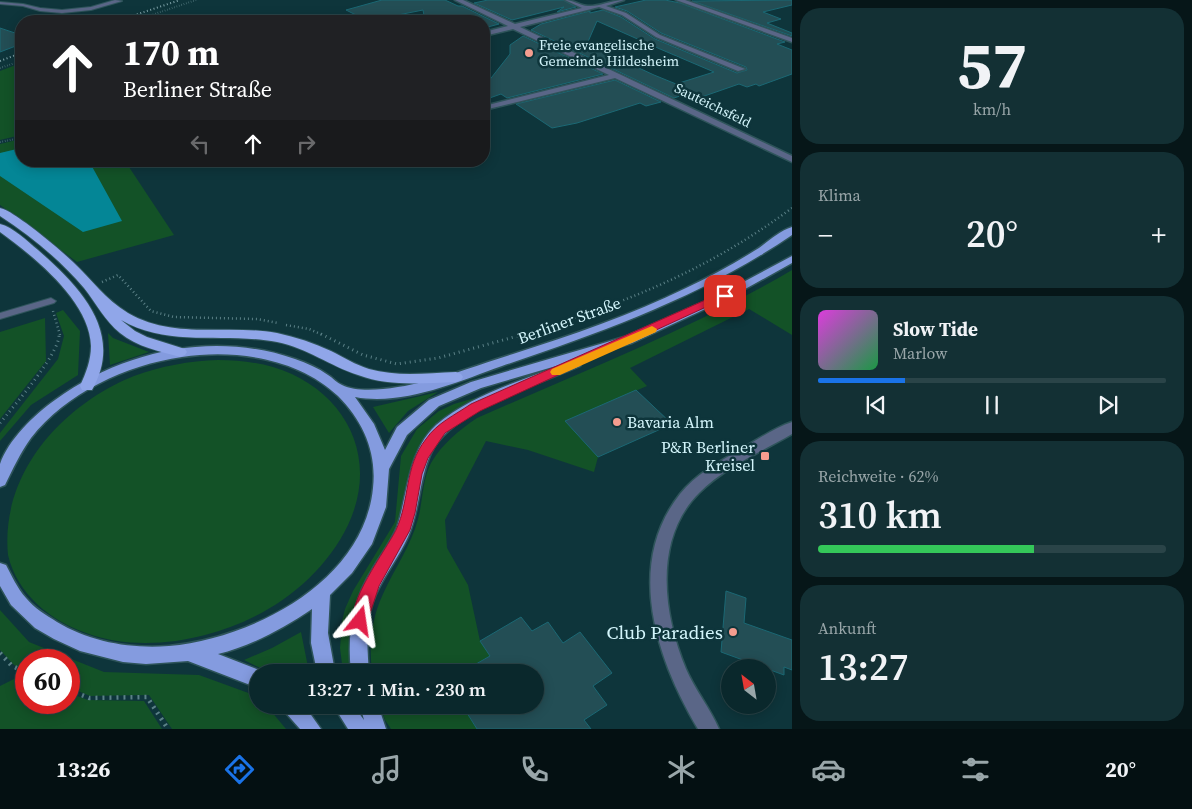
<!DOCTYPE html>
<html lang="de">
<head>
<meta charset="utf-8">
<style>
  :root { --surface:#0a282c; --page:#133034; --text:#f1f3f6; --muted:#99a6a9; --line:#2a4448; --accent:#1a73e8 }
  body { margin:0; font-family:"Source Serif 4",serif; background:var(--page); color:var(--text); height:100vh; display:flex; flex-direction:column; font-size:19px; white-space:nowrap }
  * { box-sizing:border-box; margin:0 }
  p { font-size:16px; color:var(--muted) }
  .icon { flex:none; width:28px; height:28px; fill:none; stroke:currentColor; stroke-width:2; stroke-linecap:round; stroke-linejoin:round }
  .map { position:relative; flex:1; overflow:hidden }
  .side { display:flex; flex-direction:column; gap:8px; padding:8px; background:#061618; width:400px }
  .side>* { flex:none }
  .banner { position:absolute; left:15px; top:15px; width:475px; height:152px; border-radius:20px; box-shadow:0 2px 12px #0003,0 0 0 1px var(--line); background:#202124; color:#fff; overflow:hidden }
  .needle { width:32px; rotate:329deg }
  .controls { position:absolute; left:721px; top:659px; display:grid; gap:10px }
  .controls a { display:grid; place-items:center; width:55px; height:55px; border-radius:50%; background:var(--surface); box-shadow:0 2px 12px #0003,0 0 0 1px var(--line); font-size:25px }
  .speed { position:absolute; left:15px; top:649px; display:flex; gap:10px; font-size:25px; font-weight:700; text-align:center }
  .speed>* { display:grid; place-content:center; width:65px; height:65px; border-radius:50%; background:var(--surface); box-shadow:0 2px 12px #0003,0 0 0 1px var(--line); line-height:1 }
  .speed .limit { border:8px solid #d22; background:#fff; color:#111 }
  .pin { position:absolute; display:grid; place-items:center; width:42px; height:42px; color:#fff; margin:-21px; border-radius:10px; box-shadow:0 2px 8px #0006 }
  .me { position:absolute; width:55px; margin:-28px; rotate:15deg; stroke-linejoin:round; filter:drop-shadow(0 0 4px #0008) }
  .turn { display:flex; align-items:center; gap:18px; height:105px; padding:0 25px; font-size:22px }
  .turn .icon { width:65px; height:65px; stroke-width:2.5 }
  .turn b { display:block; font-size:35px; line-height:42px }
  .lanes { display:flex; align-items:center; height:48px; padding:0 25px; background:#0003; justify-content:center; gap:25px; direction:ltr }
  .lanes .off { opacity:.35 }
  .big { font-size:38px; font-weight:600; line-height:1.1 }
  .side .card { flex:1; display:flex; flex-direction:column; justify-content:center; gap:8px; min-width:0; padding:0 18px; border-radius:20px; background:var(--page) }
  .side .dial { align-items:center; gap:0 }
  .dial b { font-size:65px; line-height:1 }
  .song { display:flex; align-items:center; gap:15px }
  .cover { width:60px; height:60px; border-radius:8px; background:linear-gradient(135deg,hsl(300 70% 55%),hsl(140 70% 35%)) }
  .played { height:5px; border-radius:2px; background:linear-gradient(90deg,var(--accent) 25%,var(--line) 25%) }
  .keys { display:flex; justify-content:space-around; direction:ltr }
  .heat { display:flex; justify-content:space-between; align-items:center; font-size:28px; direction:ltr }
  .charge { height:8px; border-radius:4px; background:linear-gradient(90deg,#34c759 62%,var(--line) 0) }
  .trip { position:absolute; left:249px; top:664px; width:295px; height:50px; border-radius:25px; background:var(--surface); box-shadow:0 2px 12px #0003,0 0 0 1px var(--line); font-weight:600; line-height:50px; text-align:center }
  .tab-bar { display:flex; height:80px; justify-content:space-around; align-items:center; background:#041012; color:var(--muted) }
  .tab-bar .icon { width:35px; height:35px }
  .tab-bar .selected { color:var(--accent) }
  .tab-bar b { font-size:22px; color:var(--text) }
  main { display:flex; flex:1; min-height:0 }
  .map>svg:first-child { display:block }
</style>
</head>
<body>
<main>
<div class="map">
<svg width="792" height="729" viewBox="0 0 792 729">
  <rect width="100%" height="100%" fill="#0e353b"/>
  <g fill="#135227">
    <path d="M21,63V135L0,140V71Z"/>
    <path d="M21,139V161H125L174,235L77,262L0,205V144Z"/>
    <path d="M792,270V335L749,309L630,368L647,386L565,421L598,457L594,472L528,450L486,441L445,520L447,548L468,585L480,641L490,656L472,666L476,672H372C369,646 371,619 383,594C394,569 411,546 418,519C423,501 422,480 431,463C443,443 458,431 477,418C583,371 692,329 792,270Z"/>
    <path d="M63,310L80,331L78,375L31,405L0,441V433L58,359L64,336L56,313Z"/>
    <path d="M45,318L46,361L0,419V332Z"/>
    <path d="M108,333L113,338L149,352L110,365Z"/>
    <path d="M218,360C236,360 255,362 273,367C343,388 381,455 348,525C321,581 265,620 205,635C167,645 124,647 86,633C51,621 17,594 8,555C0,472 64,404 134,376C161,366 189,361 218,360Z"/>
    <path d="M438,392L408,411L389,433L373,407Z"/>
    <path d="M489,394L421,445L414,458L399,527L351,654L353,672H343L340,648L342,621L345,609L353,591L395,522L401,456L417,429L439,411L454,404Z"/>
    <path d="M0,610L29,642L104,672L199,675L257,696L258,705H266L286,729H172L149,695L90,696L69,687V660H26V670L14,665L0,650Z"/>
    <path d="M301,632L309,672H268L244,660L272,648Z"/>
    <path d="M22,675L26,676V702H69V693L88,700L144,701L162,729H0V686Z"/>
    <path d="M380,705H462L477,729H391L385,720Z"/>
  </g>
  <path fill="#048696" d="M21,148V161H89L122,221L83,232L0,176V153Z"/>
  <g fill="#234e55" stroke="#1b6874" fill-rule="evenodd">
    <path d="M382,0H445L458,6H462L499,24L484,28V21H425L423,10L368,21L346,10Z"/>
    <path d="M488,0H563L576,7L557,12L564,7L512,20L474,3Z"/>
    <path d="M646,0H665L680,3L785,42L777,44L792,50V74L759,86L756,84L747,87L739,84L693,100L683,95L674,98L531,30L541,24L590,11V13L603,10L621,17L655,39L737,73L747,70L746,67L661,33L627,11L615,7ZM597,21L660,49L714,72L676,84L654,75L587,44Z"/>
    <path d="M792,0V5L763,12L781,19L767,23L792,33V36L692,1Z"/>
    <path d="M0,28L21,35V44L0,52Z"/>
    <path d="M523,36L603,74L507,98L501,94L484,100V87L510,54V45Z"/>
    <path d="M615,80L661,102L646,106L640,103L577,123L552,128L516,104Z"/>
    <path d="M636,390L672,424L598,457L565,421Z"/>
    <path d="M726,591L746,598L744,623L792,640V670L784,667V675L721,652Z"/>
    <path d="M521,617L532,631L548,622L563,643L580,632L612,673L593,686L607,705L584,720L591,729H477L462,705H535V672H462L490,656L480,641Z"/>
  </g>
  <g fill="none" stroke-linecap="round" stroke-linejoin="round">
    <defs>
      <g id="service">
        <path d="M115,0L122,1L91,10L62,13L40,11L23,6L0,4V2L23,4L40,8L62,10L91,7Z"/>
        <path d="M51,298L56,301L54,303L0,319V313Z"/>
      </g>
      <g id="minor">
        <path d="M455,0H463L515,24L582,8L565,0C574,0 580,6 588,6C598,7 612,0 624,0L606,6L626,13L660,35L745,69L738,71L656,37L622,15L599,7L520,27L792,156V162L615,78L484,110V106L609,75L513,29L484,36V32L508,26Z"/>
        <path d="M676,0H685L792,38V42Z"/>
        <path d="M395,17L402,21L393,20V18Z"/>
        <path d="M792,422V434C761,452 725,467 699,493C653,539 663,614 686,669C695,690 710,708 719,729H698C657,660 624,565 680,494C695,475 718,462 738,451C755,441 774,428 792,422Z"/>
      </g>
      <g id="primary">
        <path d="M792,227V235C701,297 605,331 502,366C457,382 403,406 355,397L374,424L385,450L397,427L429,400L471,382L624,337L721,294L792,256V263L729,298L632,343L578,359L582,363L580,366C539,384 451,410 431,453C419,479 420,510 408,537C399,557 385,574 376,594C365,619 367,646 369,672H351C347,635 352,602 372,570C380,556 391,542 397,527C408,493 408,451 436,425C471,395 521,381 563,364L481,388L439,406L407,435L389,469L386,507L372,544L352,573L330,595L328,633L335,672H317L311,643L312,609C284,628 251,646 218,654L264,672H258V688L188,661L146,664L123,662L80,651L54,639L35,628L11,605L0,586V563L6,565C12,576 17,588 26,598C34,608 46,615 57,622C90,642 131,649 169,646C254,638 364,581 373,488C377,452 363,421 338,396C298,358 235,349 182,357C126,365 66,393 31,438C20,453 13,469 5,485L0,487C0,480 0,471 0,464C8,440 35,414 55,400C124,350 214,331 295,359C307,363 318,368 328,375C333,378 337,383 342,385C362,395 402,387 423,382C453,375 483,363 513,354C572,335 631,315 686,288C709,277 732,265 754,251C766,244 778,231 792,227Z"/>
        <path d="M283,705H304L321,729H300L285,712Z"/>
        <path d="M333,705H353L364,720L360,705H378L386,729H348Z"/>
      </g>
      <g id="trunk">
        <path d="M0,208C9,210 18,218 26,223C42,235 58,248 73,262C92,280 105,299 128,313C174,340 228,324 277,333C296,337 314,343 331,351C343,357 356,365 369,369C397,377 427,373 456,372L461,374L463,377L461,380L456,382C423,383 390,387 358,375C330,366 307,348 277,342C225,332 170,348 121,320L135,331L147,337L185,349L187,352L185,355L180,357C159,351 137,347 120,333C105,321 96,303 84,288C60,260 31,236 0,216Z"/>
        <path d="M0,224C13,227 27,241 38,250C79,286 125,332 92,390H82L80,386C86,373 91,360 91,346C90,301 33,256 0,232Z"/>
      </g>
    </defs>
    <use href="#service" stroke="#2e545a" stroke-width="2"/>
    <use href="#minor" stroke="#2e545a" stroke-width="3"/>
    <use href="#primary" stroke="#2e545a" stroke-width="3"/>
    <use href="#trunk" stroke="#2e545a" stroke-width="2"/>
    <g stroke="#5b8187" stroke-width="2" stroke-dasharray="0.5 2" stroke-linecap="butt">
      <path d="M134,21L196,0"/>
      <path d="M0,68L21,61"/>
      <path d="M0,142L21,138"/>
    </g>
    <g stroke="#5b8187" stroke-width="2.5" stroke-dasharray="1 3" stroke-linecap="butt">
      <path d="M102,282L118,275L151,311L174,317L257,319L278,323"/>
      <path d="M53,311L60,335"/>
      <path d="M286,325L309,329L323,335"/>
      <path d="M521,335C623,304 705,272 792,208"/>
    </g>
    <g stroke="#5b8187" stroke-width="3" stroke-dasharray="1 4" stroke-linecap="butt">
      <path d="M321,334L363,355L397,364L438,358L525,334"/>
      <path d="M0,423C13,407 61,352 59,334"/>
    </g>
    <g stroke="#5b8187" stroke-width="4.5" stroke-dasharray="2 5" stroke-linecap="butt">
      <path d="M0,653L12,666L26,672"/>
      <path d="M69,690L89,698L147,697L168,729"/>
    </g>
    <use href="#service" fill="#5a6687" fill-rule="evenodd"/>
    <use href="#minor" fill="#5a6687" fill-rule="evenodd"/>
    <use href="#primary" fill="#849bdf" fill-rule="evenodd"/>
    <use href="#trunk" fill="#90a6e9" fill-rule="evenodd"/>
    <g stroke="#7fa3a9" stroke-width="2" stroke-dasharray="1 2.5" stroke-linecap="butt">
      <path d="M117,21L180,0"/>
      <path d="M0,61L21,53"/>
    </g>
  </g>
  <path fill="#e11d48" stroke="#92132f" d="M721,293H725L730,296L480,411L445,433L428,458L422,474L415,513L410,530L379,586L366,626L360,628L354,626C345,604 386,550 396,530C410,500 404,467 426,439C437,423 455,415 471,404Z"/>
  <path fill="#f59e0b" d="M652,326L657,329L656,332L560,375H552L550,372L552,369Z"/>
  <g fill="#f59d8f" stroke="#0e353b" stroke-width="2">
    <circle cx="529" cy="53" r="5"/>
    <circle cx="617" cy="422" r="5"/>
    <rect x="760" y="451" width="10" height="10" rx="2.5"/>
    <circle cx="733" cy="632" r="5"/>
  </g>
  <g text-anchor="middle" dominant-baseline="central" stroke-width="5" stroke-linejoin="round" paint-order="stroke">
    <g font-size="14" fill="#d3f5fb" stroke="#0e353b" text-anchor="start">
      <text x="539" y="45">Freie evangelische<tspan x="539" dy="16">Gemeinde Hildesheim</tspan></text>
    </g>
    <g font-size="14" fill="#d3f5fb" stroke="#0e353b">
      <text transform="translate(713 105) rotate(26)">Sauteichsfeld</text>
    </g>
    <g font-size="16" fill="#d3f5fb" stroke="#0e353b">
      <text transform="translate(569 320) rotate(-20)">Berliner Straße</text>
    </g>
    <g font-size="16" fill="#d3f5fb" stroke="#0e353b" text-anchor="start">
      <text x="627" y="422">Bavaria Alm</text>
      <text x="755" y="447" text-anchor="end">P&amp;R Berliner<tspan x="755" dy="18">Kreisel</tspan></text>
    </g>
    <g font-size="19" fill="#d3f5fb" stroke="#0e353b" text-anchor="end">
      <text x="723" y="632">Club Paradies</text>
    </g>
  </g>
</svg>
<div class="controls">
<a><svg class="needle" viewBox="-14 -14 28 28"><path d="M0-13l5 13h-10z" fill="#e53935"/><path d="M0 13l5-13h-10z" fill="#99a6a9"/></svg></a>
</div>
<div class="speed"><div class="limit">60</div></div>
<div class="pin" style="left:725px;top:296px;background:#d93025"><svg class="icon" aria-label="arrive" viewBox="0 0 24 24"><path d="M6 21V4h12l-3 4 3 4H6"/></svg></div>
<svg class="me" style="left:360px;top:621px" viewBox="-20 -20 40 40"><path d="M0-17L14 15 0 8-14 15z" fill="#e11d48" stroke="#fff" stroke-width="4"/></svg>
<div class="trip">13:27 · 1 Min. · 230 m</div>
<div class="banner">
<div class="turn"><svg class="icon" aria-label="ahead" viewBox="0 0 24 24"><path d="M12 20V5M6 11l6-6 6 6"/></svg><div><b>170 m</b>Berliner Straße</div></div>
<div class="lanes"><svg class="icon off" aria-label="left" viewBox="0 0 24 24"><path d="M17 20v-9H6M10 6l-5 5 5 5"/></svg><svg class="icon" aria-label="ahead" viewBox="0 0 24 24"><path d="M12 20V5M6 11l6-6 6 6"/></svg><svg class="icon off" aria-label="right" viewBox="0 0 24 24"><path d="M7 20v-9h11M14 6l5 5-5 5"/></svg></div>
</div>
</div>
<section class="side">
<div class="card dial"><b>57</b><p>km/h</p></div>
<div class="card"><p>Klima</p>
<div class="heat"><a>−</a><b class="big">20°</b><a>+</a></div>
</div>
<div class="card">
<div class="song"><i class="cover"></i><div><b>Slow Tide</b><p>Marlow</p></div></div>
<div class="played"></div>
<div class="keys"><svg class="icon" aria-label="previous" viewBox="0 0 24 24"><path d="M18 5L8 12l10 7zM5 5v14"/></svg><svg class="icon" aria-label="pause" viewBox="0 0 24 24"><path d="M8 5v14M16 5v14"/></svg><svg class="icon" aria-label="next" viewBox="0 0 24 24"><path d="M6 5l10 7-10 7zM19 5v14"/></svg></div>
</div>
<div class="card"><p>Reichweite · 62%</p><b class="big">310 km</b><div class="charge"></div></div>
<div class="card"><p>Ankunft</p><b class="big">13:27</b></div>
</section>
</main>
<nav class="tab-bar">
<b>13:26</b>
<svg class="icon selected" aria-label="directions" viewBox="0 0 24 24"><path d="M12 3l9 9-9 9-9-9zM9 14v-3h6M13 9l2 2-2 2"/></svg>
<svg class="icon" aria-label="music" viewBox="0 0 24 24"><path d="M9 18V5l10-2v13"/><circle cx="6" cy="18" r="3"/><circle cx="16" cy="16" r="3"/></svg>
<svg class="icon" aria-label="phone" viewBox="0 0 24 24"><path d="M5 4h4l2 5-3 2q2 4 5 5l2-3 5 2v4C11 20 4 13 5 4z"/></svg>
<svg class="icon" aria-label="climate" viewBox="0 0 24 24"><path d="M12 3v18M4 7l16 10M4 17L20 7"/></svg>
<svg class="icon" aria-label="car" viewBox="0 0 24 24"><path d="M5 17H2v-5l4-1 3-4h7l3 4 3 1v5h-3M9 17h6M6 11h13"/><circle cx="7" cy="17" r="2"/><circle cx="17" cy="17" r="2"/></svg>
<svg class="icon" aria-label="filters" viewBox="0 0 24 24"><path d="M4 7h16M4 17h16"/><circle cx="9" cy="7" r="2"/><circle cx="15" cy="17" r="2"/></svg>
<b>20°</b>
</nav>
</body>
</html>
